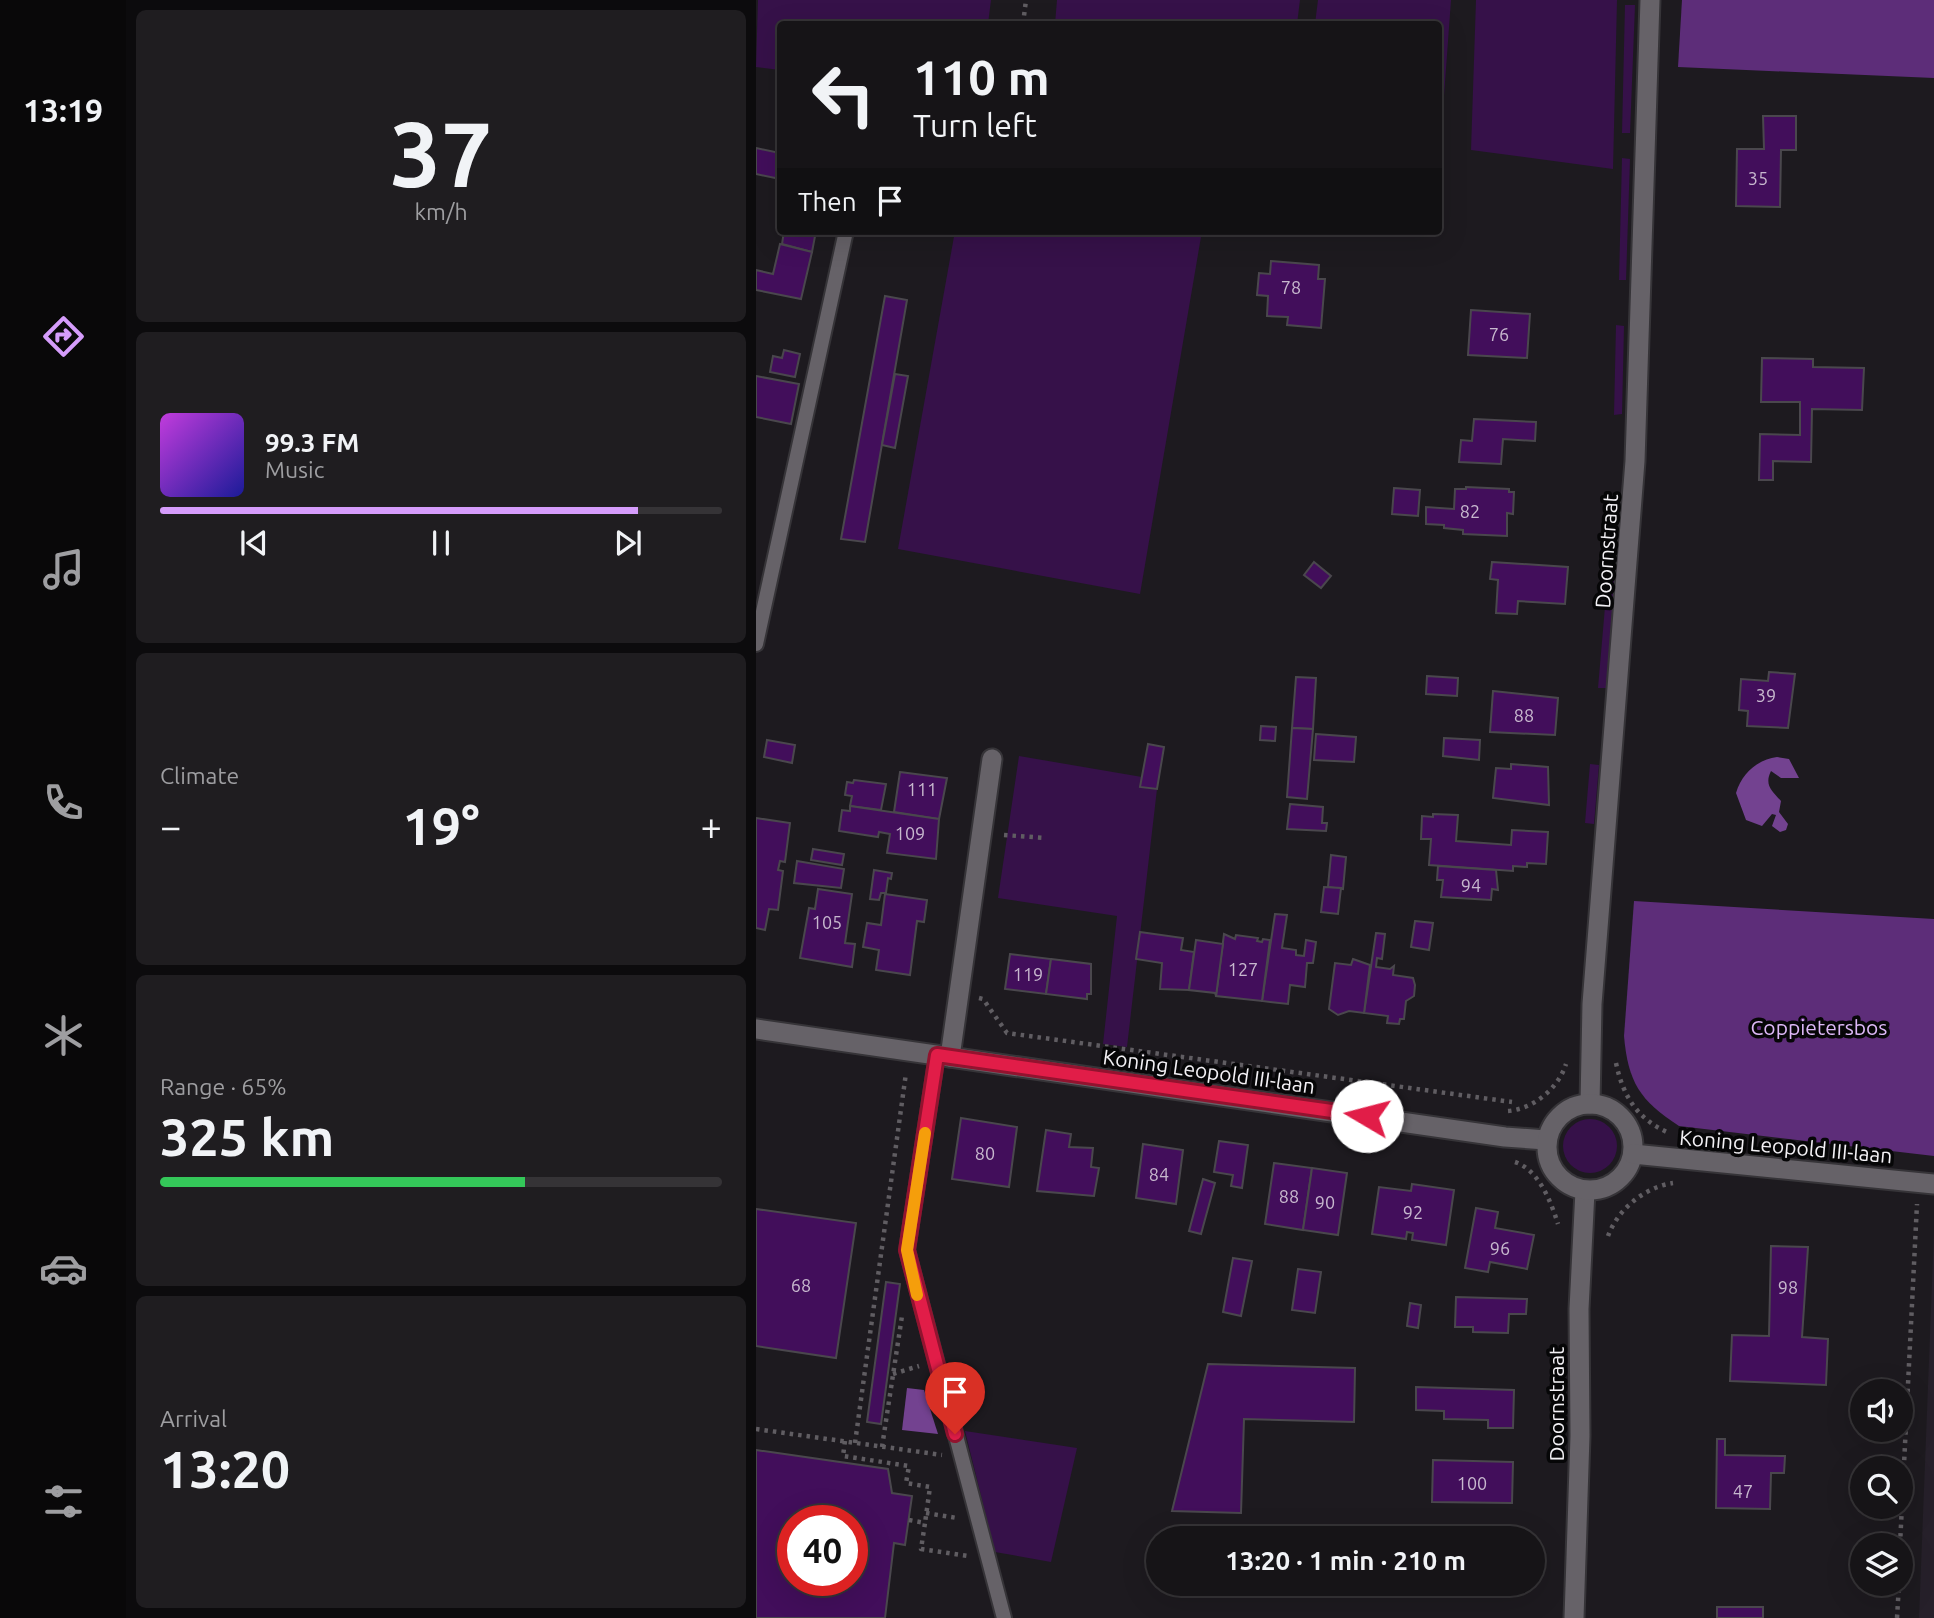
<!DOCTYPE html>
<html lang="en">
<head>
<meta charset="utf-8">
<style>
  :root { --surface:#161417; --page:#1f1d20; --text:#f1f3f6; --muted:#9e9ea1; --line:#353336; --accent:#d59cfb }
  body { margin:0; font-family:Ubuntu,sans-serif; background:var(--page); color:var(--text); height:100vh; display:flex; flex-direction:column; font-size:26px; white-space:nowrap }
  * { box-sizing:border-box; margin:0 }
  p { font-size:23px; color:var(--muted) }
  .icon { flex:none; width:38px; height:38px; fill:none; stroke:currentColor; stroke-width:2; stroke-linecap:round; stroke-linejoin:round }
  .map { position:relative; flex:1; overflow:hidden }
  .sheet { display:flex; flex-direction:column; gap:10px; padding:10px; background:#0c0b0d; width:630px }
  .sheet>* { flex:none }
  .guide { position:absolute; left:21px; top:21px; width:665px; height:214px; border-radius:7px; box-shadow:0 7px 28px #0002,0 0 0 2px var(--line); background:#161417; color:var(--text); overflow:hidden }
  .tools { position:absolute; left:1094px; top:1379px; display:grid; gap:14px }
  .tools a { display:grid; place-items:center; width:63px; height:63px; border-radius:50%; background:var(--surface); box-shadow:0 7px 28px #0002,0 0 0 2px var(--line); font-size:35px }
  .speed { position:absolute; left:21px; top:1505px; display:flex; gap:14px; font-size:35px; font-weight:700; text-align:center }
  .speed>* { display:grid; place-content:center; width:91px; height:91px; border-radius:50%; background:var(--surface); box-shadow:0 7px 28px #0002,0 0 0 2px var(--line); line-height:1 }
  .speed .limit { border:10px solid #d22; background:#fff; color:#111 }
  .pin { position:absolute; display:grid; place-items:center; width:60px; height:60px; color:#fff; margin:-72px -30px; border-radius:50% 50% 50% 0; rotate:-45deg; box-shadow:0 0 7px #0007 }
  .pin .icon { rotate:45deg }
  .me { position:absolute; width:77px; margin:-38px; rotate:278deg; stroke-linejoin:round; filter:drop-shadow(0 0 5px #0008) }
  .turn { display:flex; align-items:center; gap:24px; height:147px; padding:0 21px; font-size:32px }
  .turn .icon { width:91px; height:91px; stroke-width:2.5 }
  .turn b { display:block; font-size:49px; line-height:60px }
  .then { display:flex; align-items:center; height:66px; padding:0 21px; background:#0003; gap:14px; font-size:26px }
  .big { font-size:52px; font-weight:700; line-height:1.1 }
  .sheet .card { flex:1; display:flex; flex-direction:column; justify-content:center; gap:10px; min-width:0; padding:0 24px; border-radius:10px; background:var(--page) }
  .sheet .dial { align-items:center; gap:0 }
  .dial b { font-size:91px; line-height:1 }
  .song { display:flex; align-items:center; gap:21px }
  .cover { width:84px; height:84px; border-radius:10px; background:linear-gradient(135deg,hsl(290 70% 55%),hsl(240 70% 35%)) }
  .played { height:7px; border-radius:4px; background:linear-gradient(90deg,var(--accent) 85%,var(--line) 85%) }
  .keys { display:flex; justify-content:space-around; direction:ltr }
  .heat { display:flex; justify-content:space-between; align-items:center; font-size:38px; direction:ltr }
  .charge { height:10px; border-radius:5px; background:linear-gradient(90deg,#34c759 65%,var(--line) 0) }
  .trip { position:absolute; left:390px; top:1526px; width:399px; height:70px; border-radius:35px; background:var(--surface); box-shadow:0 7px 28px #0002,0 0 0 2px var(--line); font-weight:700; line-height:70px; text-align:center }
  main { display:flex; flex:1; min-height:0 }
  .tabs { display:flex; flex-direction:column; width:126px; justify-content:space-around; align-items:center; background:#090809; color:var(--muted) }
  .tabs .icon { width:49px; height:49px }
  .tabs .selected { color:var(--accent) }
  .tabs b { font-size:32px; color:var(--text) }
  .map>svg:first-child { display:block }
</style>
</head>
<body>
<main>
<nav class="tabs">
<b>13:19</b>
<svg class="icon selected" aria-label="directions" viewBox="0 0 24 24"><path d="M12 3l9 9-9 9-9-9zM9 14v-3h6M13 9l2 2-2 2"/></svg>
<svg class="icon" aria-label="music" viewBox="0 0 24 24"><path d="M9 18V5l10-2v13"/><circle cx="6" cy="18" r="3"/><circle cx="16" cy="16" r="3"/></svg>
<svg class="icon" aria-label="phone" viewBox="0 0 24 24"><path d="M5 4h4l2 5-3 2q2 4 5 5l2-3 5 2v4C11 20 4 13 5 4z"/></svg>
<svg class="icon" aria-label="climate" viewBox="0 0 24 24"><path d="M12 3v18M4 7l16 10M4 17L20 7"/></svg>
<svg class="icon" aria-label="car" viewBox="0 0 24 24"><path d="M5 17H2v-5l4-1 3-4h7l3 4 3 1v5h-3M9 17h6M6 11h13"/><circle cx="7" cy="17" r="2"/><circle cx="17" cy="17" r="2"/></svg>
<svg class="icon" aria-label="filters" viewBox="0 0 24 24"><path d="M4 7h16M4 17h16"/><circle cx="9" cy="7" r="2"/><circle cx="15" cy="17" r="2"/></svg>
</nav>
<section class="sheet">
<div class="card dial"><b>37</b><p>km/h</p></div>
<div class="card">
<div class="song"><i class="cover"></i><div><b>99.3 FM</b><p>Music</p></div></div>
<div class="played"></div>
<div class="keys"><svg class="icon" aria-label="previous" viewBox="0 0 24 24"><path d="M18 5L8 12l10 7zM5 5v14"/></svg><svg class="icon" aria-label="pause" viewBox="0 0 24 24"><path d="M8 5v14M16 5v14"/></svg><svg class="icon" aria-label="next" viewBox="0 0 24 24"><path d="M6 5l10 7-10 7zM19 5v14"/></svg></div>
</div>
<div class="card"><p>Climate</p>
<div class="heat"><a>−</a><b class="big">19°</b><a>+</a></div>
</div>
<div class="card"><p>Range · 65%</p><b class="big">325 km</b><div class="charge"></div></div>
<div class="card"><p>Arrival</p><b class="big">13:20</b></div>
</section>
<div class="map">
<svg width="1178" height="1618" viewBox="0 0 1178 1618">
  <rect width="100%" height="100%" fill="#1d1a1f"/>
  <path fill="#26202a" d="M1178,1231V1618H1163Z"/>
  <g fill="#361149">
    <path d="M2,0H235L232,24H24V70L0,67Z"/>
    <path d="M301,0H544L541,24H299Z"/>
    <path d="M562,0H695L685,137L682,24H559Z"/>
    <path d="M720,0H861L857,169L715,150Z"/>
    <path d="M869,5H879L874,133H866Z"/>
    <path d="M866,158L874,159L870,280H863Z"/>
    <path d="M199,231H446L384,594L142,549Z"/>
    <path d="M860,325L868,326L866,414L858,415Z"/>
    <path d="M852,572L859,573L850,688H842Z"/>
    <path d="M263,756L386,777L384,786L401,789L371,1047L347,1044L361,916L242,898Z"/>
    <path d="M834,764L843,765L838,824L829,823Z"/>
    <circle cx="834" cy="1146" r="27"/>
    <path d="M209,1431L321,1448L295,1562L239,1552Z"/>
  </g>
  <g fill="#5d2d79">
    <path d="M926,0H1178V78L922,67Z"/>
    <path d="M878,901L1178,919V1156L923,1126C884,1101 872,1082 868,1036Z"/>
  </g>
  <g fill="#734290">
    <path d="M1021,757L1033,759L1043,778H1025L1015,771C1008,785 1016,791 1025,801L1023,812L1032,824L1030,830L1024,832L1016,826L1020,815L1016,814L1006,826L990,820L980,793C986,773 1001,760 1021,757Z"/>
    <path d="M151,1388L168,1390L182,1434L146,1430Z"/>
  </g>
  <g fill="#420e5b" stroke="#4a474d" stroke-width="2" fill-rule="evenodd">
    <path d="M1007,116H1040V150H1025L1024,207L980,206L981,149H1008Z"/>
    <path d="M0,148L24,153V179L0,174Z"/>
    <path d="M28,231H60L56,252L26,244Z"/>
    <path d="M24,244L56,252L45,299L0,290V270L17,274Z"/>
    <path d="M515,261L563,265L562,279H569L565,328L531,325L532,317L511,316L512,296L501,295L503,273L514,274Z"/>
    <path d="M129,296L151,300L109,542L85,539Z"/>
    <path d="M715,310L774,314L771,358L712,355Z"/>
    <path d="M28,350L44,354L39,377L14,372L17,356L26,358Z"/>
    <path d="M1006,358L1057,359V367L1108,368L1106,410L1056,409L1055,462L1017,461V480H1003L1004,434L1044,435V402H1005Z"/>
    <path d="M139,374L152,376L139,448L126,445Z"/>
    <path d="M0,376L43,384L35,424L0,417Z"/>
    <path d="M718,419L780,422L779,441L747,439L745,464L703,462L705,440L716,441Z"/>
    <path d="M710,487L753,489V492H758L757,514L751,513V536L707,534V530L688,528V525L670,524V507L698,509L699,489H710Z"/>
    <path d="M638,488L664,490L662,516L636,514Z"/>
    <path d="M558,562L575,576L565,588L548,575Z"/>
    <path d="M736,562L812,567L809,604L762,601L761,614L740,613L742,580L734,579Z"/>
    <path d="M1013,672L1039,674L1032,728L991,726L992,711L983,710L985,679L1012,681Z"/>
    <path d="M671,676L702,678L701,696L670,694Z"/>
    <path d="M540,677L560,678L557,729L536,728Z"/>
    <path d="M737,691L802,698L799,735L734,732Z"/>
    <path d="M505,726L520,727L519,741L504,740Z"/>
    <path d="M536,728L557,729L551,799L531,797Z"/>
    <path d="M560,734L600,737L598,762L558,760Z"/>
    <path d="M688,738L724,740L723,760L687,756Z"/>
    <path d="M11,740L39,745L36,763L8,757Z"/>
    <path d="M392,744L408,747L401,789L384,787Z"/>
    <path d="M755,764L792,767L793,805L737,798L740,768L755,769Z"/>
    <path d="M144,772L191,778L183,819L138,812Z"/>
    <path d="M98,780L130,784L125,810L94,806L96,796L89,795L91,782L97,783Z"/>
    <path d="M534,804L567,807L566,823H571L570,831L531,829Z"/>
    <path d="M94,806L183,819L180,859L131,853L134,834L123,832L122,837L83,831L86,810L94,811Z"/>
    <path d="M677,814L702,815L700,841L755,845L756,830L792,832L790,864L771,863V867L757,866V871L673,865L675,839H665L666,816L677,817Z"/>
    <path d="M0,818L34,823L29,862L24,861L22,870L27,871L22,910L13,909L9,930L0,928Z"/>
    <path d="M57,849L88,854L86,865L55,860Z"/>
    <path d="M575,855L590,857L587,889L572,887Z"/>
    <path d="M41,861L88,869L85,888L38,883Z"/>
    <path d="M682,866L740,870L742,890L736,889L735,900L685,897L687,880H681Z"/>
    <path d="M118,870L136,873L135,879L132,878L130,893H125L123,900L114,899Z"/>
    <path d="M568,887L585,888L582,914L565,912Z"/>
    <path d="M62,889L96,894L89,943L99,944L96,967L44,958L53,908L59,909Z"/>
    <path d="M129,894L171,900L168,922L161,921L154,975L120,970L123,950L107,947L111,923L125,925Z"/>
    <path d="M519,914L531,915L526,948L540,950V955L548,956L550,940L560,942L557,963H551L549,987L534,985L532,1004L506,1001Z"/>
    <path d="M659,921L677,923L673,950L655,947Z"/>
    <path d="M384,932L427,938L425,950L438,952L433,990L404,989L406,963L380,959Z"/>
    <path d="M620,933L629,934L626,959L621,958L620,967L634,969L638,966L637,975L657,978L659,985L658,996L650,1001L648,1019H644L643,1024L631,1023L632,1016L608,1013Z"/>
    <path d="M468,934L479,939L480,935L502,938L501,941L506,942L507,939L514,940L506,1001L460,996Z"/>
    <path d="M440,940L467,944L460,996L459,993L433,990Z"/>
    <path d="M254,954L295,959L290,994L249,989Z"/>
    <path d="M295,959L335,964V994H331V999L290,994Z"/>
    <path d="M597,959L614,965L608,1013L593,1011L582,1015L573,1009L579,963L595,965Z"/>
    <path d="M205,1118L261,1127L253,1187L196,1179Z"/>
    <path d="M290,1130L315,1134L313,1147L337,1148L335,1167L343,1168L338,1196L281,1191Z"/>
    <path d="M463,1141L492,1145L486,1188L475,1186L477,1175L458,1172Z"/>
    <path d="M387,1144L427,1150L420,1204L380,1198Z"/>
    <path d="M518,1163L556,1168L547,1230L509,1224Z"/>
    <path d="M556,1168L591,1173L582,1235L547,1230Z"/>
    <path d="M447,1179L459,1183L445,1234L433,1231Z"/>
    <path d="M656,1184L698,1190L690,1245L656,1240L657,1233L651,1232L650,1239L616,1234L623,1187L655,1191Z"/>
    <path d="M720,1208L742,1212L739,1228L778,1235L771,1269L734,1262L732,1272L709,1268Z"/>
    <path d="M0,1209L100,1223L80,1358L0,1346Z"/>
    <path d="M1015,1246L1052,1247L1046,1337L1072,1339L1070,1385L974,1381L976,1335L1013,1336Z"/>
    <path d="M477,1258L496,1261L485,1316L467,1312Z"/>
    <path d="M542,1269L565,1272L559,1313L536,1310Z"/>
    <path d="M130,1282L144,1284L125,1424L111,1422Z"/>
    <path d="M700,1297L771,1299L770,1314H753L752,1333L717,1332V1327H699Z"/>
    <path d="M654,1303L665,1305L662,1328L651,1326Z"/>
    <path d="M452,1364L599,1368L598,1422L488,1419L485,1513L416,1511Z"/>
    <path d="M660,1387L758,1390L757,1428H732V1420L688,1419V1411L660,1410Z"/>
    <path d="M961,1439H969V1455L1029,1456L1028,1473H1015L1014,1509L960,1508Z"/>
    <path d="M0,1450L132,1469L136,1493L156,1496L149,1545L138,1543L129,1618H0ZM37,1521H96V1580H37Z"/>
    <path d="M677,1460L757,1462L756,1503L676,1502Z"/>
    <rect x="961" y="1607" width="46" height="11"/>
  </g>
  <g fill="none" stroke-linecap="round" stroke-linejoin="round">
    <defs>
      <g id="service">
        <path d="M0,644L90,231"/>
        <path d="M181,1055L151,1250L248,1618"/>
      </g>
      <g id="minor">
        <path d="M194,1057L236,759"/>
        <path d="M834,1104L836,1004L879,461L894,0"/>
        <path d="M818,1618L824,1436L823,1309L829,1191"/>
      </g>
      <g id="tertiary">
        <path d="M0,1029L749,1137L790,1140"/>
        <circle cx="834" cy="1147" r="43"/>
        <path d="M877,1154L1178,1184"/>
      </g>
    </defs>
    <use href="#service" stroke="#363438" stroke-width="18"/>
    <use href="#minor" stroke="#363438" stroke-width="23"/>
    <use href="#tertiary" stroke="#363438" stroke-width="23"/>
    <g stroke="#605d62" stroke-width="4.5" stroke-dasharray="3.5 5" stroke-linecap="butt">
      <path d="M267,24L270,0"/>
      <path d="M248,835L289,838"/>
      <path d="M223,998L227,999L251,1033L756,1102"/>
      <path d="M860,1063C867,1096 881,1119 913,1133"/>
      <path d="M752,1111C777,1109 802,1089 810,1064"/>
      <path d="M759,1162C783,1170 795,1202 802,1224"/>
      <path d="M852,1236C862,1209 889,1187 917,1183"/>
      <path d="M137,1374L163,1366"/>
      <path d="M0,1429L186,1455"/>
      <path d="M89,1441L87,1456L153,1466L150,1483L174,1487L169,1523"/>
      <path d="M99,1443L150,1073"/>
      <path d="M126,1447L146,1316"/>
      <path d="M170,1513L201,1518"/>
      <path d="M153,1520L169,1523L165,1549L212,1556"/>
      <path d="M1144,1545L1161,1204"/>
      <path d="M1141,1618L1143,1584"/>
    </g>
    <use href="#service" stroke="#666268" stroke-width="14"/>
    <use href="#minor" stroke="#666268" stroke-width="19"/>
    <use href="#tertiary" stroke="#666268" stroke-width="19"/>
  </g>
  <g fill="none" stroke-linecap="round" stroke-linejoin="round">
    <defs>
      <path id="route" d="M199,1434L151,1250L181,1055L611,1116"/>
    </defs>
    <use href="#route" stroke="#92132f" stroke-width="18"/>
    <use href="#route" stroke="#e11d48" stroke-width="12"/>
    <path stroke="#f59e0b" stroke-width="12" d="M161,1295L151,1250L169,1133"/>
  </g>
  <g text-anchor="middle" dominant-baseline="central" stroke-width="7" stroke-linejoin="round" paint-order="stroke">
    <g font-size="18" fill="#c7b8ce">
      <text x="1002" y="178">35</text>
      <text x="535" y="287">78</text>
      <text x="743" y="334">76</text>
      <text x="714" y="511">82</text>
      <text x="1010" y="695">39</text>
      <text x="768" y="715">88</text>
      <text x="166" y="789">111</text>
      <text x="154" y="833">109</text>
      <text x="715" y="885">94</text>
      <text x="71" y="922">105</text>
      <text x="487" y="969">127</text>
      <text x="272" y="974">119</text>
      <text x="229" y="1153">80</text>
      <text x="403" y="1174">84</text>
      <text x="533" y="1196">88</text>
      <text x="569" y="1202">90</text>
      <text x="657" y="1212">92</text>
      <text x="744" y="1248">96</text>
      <text x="45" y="1285">68</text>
      <text x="1032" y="1287">98</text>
      <text x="716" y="1483">100</text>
      <text x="987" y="1491">47</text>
    </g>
    <g font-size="21" fill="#f3f1f5" stroke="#060607">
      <text transform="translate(850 551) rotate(-86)">Doornstraat</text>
      <text transform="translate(453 1071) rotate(8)">Koning Leopold III-laan</text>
      <text transform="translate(1030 1146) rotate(5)">Koning Leopold III-laan</text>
      <text transform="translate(800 1404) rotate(-90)">Doornstraat</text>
    </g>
    <g font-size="21" fill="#ddb8f7" stroke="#060607">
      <text x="1063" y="1027">Coppietersbos</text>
    </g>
  </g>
</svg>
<div class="tools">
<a><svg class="icon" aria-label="sound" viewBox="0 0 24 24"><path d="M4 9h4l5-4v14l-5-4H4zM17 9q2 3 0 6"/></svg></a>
<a><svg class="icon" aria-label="search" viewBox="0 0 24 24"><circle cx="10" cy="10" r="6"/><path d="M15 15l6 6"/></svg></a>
<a><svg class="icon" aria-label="layers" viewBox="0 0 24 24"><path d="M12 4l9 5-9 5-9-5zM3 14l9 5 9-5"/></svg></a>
</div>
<div class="speed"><div class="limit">40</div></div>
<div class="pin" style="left:199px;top:1434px;background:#d93025"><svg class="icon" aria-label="arrive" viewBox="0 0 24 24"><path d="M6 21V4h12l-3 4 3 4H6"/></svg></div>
<svg class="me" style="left:611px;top:1116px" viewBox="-20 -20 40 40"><circle r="19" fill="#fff"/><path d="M0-13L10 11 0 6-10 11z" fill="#e11d48"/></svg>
<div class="trip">13:20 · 1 min · 210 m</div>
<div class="guide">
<div class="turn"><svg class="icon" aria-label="left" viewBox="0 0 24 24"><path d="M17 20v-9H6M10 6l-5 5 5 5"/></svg><div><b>110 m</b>Turn left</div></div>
<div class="then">Then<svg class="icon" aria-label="arrive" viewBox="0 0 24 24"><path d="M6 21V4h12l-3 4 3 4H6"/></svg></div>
</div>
</div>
</main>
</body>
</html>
